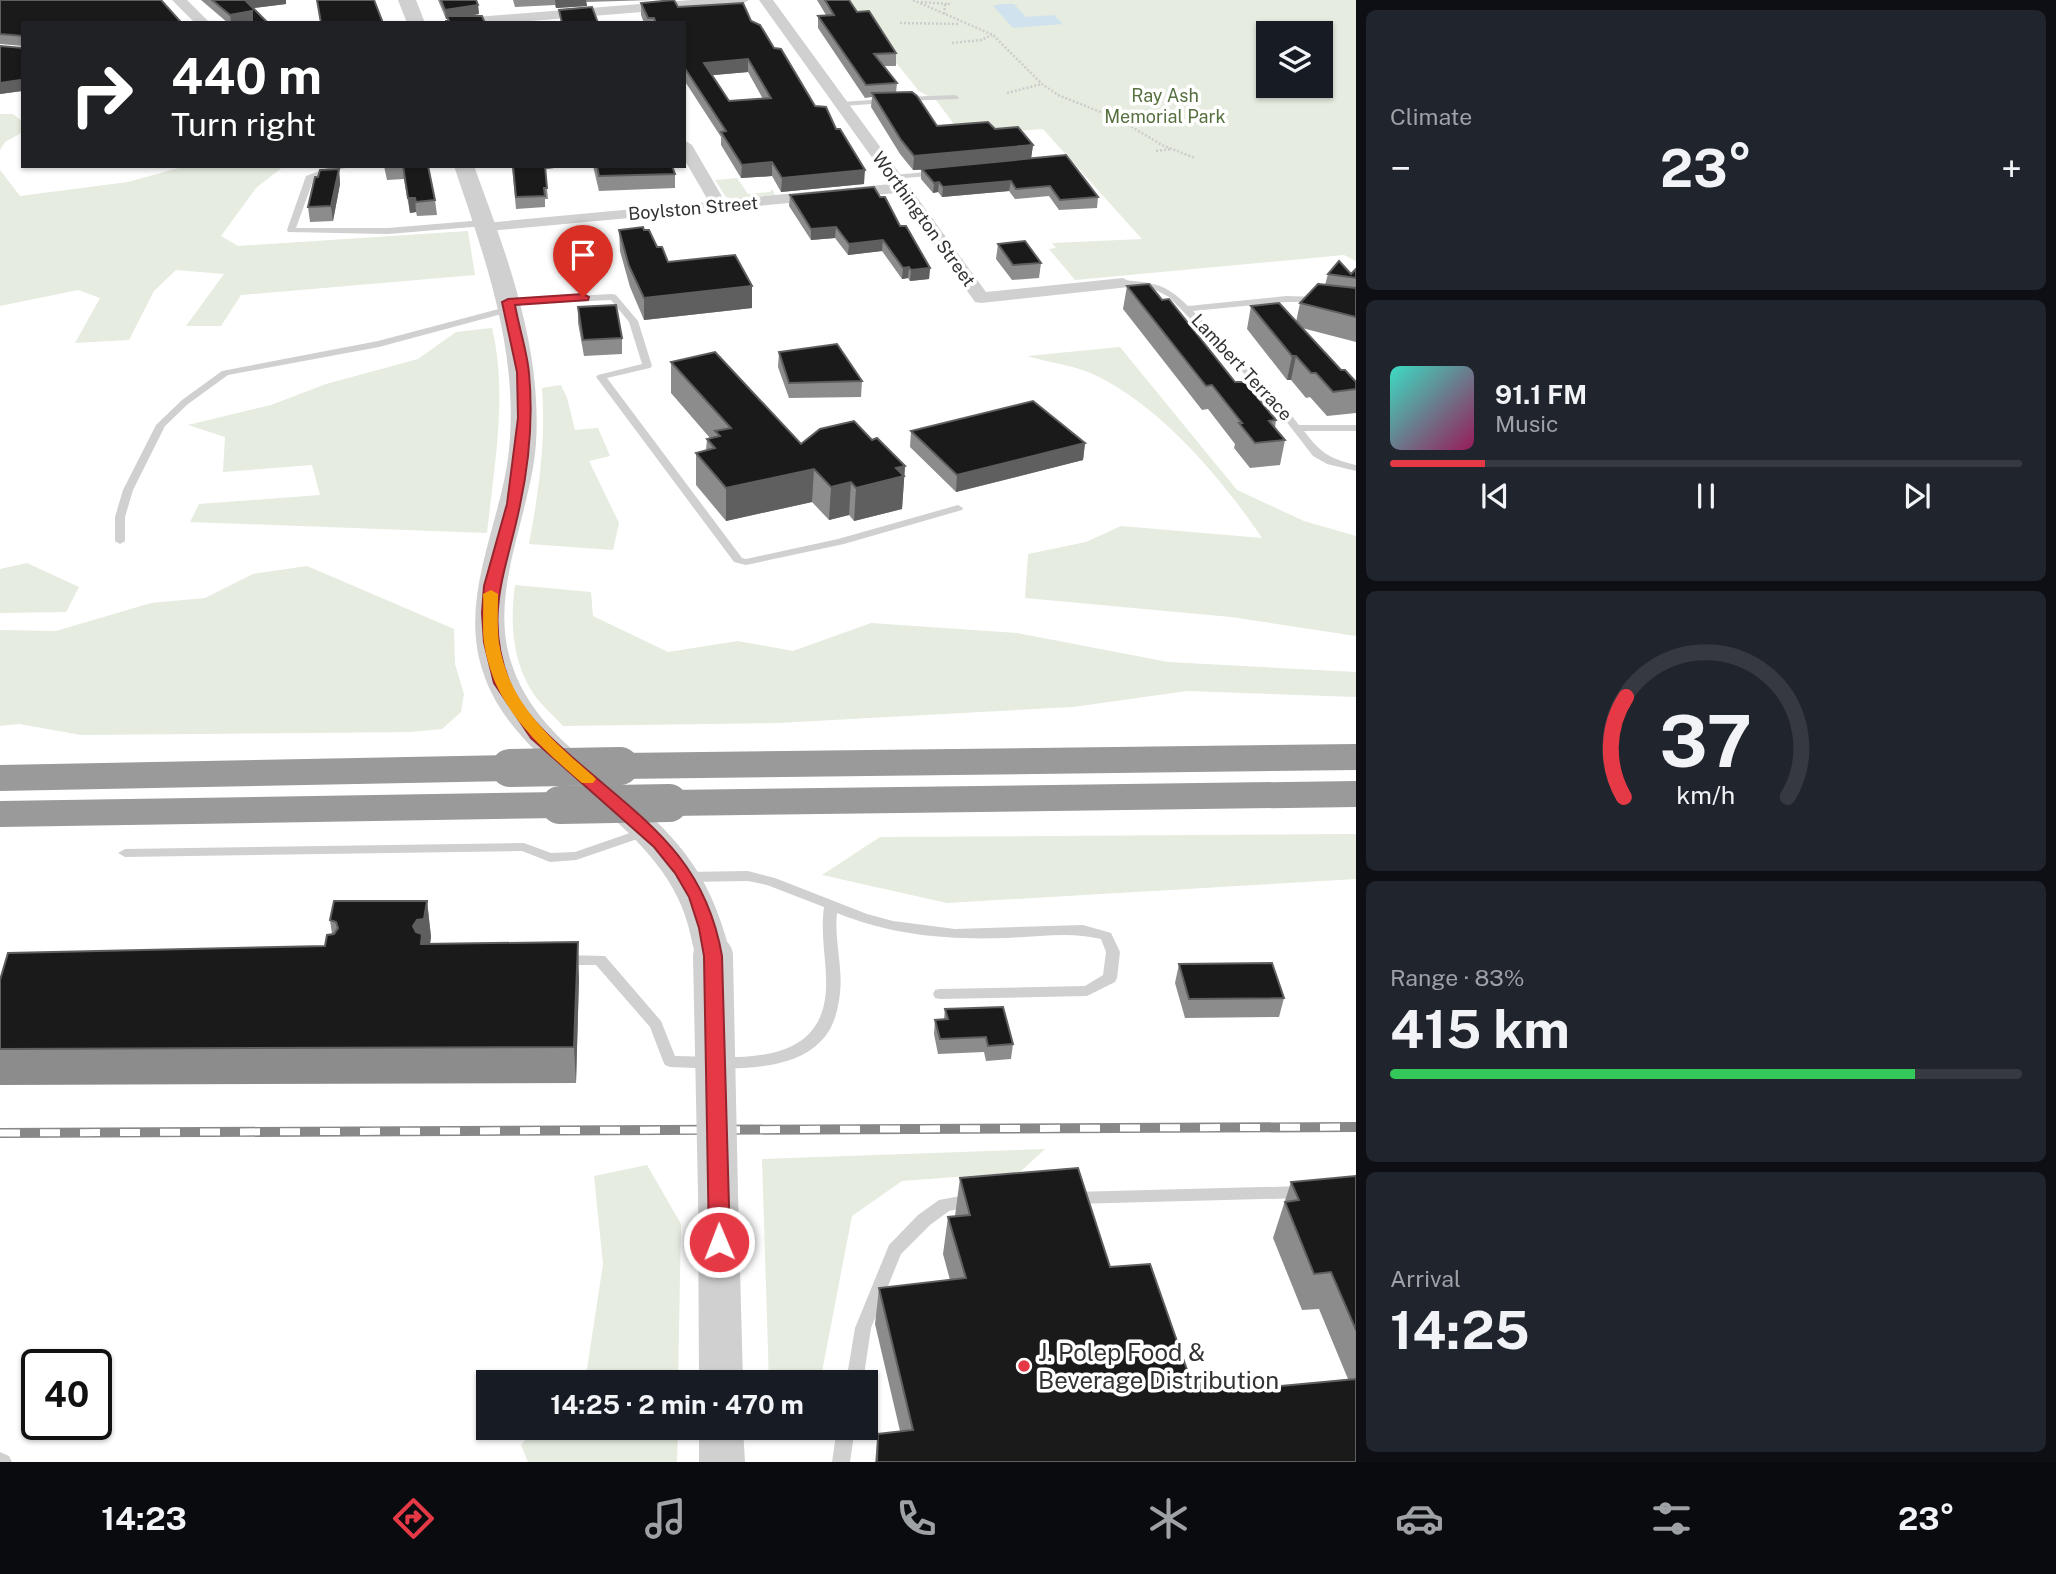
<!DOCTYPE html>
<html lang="en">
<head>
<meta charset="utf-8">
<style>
  :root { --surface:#171b24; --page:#20242c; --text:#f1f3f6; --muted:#9ea1a6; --line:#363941; --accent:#e63946 }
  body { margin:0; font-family:"Public Sans",sans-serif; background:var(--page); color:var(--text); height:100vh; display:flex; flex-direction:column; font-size:26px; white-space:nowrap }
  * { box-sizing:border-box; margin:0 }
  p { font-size:23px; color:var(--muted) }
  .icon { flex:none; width:38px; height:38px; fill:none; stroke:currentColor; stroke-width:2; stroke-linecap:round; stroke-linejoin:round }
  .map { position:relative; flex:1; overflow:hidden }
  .details { display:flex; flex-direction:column; gap:10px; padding:10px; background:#0d0f14; width:700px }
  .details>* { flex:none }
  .banner { position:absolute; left:21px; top:21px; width:665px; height:147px; border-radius:0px; box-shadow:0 2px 5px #0004; background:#202124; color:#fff; overflow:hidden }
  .tools { position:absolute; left:1256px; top:21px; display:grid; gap:14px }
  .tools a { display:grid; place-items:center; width:77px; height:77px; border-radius:0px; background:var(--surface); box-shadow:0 2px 5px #0004; font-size:35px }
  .speed { position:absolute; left:21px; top:1349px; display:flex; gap:14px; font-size:35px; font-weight:700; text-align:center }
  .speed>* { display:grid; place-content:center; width:91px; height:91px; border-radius:50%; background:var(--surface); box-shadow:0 2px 5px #0004; line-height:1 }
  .speed .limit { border:4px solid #111; border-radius:10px; background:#fff; color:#111 }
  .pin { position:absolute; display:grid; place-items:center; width:60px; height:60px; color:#fff; margin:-72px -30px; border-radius:50% 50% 50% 0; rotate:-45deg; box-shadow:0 0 7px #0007 }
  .pin .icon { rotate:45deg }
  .me { position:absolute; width:77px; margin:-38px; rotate:359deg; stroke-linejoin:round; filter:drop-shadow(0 0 5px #0008) }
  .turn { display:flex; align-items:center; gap:24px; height:147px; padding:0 35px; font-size:32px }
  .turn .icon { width:91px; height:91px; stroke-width:2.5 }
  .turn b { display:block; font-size:49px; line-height:60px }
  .big { font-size:52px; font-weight:700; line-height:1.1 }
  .details .card { flex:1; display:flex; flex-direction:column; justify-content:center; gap:10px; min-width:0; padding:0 24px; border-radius:10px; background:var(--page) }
  .details .dial { align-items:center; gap:0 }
  .dial svg { height:182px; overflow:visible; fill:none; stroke:var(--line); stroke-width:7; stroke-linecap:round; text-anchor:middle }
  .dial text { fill:var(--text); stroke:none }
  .song { display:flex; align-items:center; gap:21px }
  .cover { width:84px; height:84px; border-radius:10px; background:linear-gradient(135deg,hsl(170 70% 55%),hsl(330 70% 35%)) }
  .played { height:7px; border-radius:4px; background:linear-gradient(90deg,var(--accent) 15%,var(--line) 15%) }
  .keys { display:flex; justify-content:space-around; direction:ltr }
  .heat { display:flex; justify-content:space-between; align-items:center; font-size:38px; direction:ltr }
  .charge { height:10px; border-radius:5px; background:linear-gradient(90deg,#34c759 83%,var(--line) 0) }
  .trip { position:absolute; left:476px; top:1370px; width:402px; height:70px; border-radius:0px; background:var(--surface); box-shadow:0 2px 5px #0004; font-weight:700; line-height:70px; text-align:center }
  .menu { display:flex; height:112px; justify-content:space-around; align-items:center; background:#090b0e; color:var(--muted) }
  .menu .icon { width:49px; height:49px }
  .menu .active { color:var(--accent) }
  .menu b { font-size:32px; color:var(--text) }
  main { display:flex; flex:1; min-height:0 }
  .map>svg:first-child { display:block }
</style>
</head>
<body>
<main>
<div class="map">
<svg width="1356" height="1462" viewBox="0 0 1356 1462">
  <rect width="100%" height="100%" fill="#fff"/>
  <g fill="#e6ecdf" fill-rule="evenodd">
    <path d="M845,0H1356V261L1344,255L1075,280L1049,249L1056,248L1052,243L1142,239L1043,129L962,135L936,100L919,91ZM1269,33H1321V86H1269Z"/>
    <path d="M0,114H13L23,122V132L5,142L0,150Z"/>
    <path d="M186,166H284L256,188L221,236L238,246L468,231L475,275L241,295L221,326H186L224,274L176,270L154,291L129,340L75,343L100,298L78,290L0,306V170L20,196L128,182Z"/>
    <path d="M737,178L748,194L770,192L772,189L775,195L735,199L726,197L715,180Z"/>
    <path d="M492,328C508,395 494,466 487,533L190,522L199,504L320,495L312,465L223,472L225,437L188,425L271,405L326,384L418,359L456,332Z"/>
    <path d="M1120,347L1237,490L1304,521L1356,536V636L1231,617L1025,598L1028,554L1086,542L1121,526L1262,538C1222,479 1164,410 1099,377C1079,366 1050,363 1027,356Z"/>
    <path d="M561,385L567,398L575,430L598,428L610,456L589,461L619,523L613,550L529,544C539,490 546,442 542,388Z"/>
    <path d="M27,563L79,587L66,612L0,613V569Z"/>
    <path d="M307,566L454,629L455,664L464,694L461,712L442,729L410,732L81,735L19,724L0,726V630L56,631L151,603L205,598L253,574Z"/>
    <path d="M515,585L591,592L593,616L668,652L738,641L793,651L871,623L1017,633L1168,662L1356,672V697L1187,691L1073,707L777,723L563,726C553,715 541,705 533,693C512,661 510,622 515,585Z"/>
    <path d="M1356,834V879L947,903L822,875L880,837Z"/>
    <path d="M1045,1149L1020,1172L902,1181L852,1216L820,1382H769L762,1159Z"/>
    <path d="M647,1165L681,1224L678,1382H575L587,1369L603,1264L594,1176Z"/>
    <path d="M536,1428H678L677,1462H528L521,1445Z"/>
  </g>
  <path fill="#cfe2ee" d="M1001,4H1014L1026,17L1054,15L1063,24L1013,28L993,6Z"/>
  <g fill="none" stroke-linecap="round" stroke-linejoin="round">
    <g stroke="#cdcdcd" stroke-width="2.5" stroke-dasharray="2 2" stroke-linecap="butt">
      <path d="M913,0L993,35L1042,84L1058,95L1120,120L1162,145L1195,158"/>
      <path d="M921,2L948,4"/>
      <path d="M944,14L945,5L952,3"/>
      <path d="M900,23L959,24"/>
      <path d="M952,43L981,40L992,35"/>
      <path d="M1007,93L1042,84"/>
      <path d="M1156,151L1171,149"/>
    </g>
    <g fill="#d0d0d0" fill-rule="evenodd">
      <path d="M955,95L959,97L958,99L904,101L900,99L904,97Z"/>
      <path d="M886,99L890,101L889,103L841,106L837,104L841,102Z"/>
      <path d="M333,166H359L340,169L314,178L296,228H388L484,220L488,223L484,226L388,234L288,232L287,230L306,176Z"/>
      <path d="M938,171L942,173L941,175L893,179L889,177L893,175Z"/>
      <path d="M1123,280C1154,283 1165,283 1188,306L1286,296L1322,297L1323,299L1319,302H1286L1193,311L1274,394L1299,425H1356V431H1304C1321,453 1328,458 1356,465V471L1327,464L1313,456L1268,398L1169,297L1152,288L1120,285L1119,283Z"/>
      <path d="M613,294L616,295L638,321L652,366L650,368L607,378L742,558L746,559L838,539L958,505L963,508L962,510L844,544L746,565L734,562L596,377L598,375L642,364L629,322L611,300L508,305L503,302L508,299Z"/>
      <path d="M510,306L513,307V311L379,347L228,375L188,404L165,426L133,490L125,517V541L120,544L115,541V517L123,490L156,425L182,400L222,371L378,341Z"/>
      <path d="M647,827L652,828L654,831L652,834L576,860L550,862L522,851L125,857L118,853L125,849L524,843L551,853L575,852Z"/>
      <path d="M748,871L775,878L867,914L893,921L955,929L1083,925L1111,933L1120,952L1117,978L1115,982L1087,996L940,999L935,998L933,994L935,990L940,989L1085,986L1103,975L1106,952L1101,939C1070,931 1036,937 1005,938C946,940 891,935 837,913C834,939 843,966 840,993C838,1010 834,1029 820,1042C787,1076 714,1068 670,1067L665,1065L663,1061L650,1027L596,965H563L558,964L556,960L558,956L563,955L605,956L661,1021L675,1056C734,1057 823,1070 826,988C827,961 820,935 824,907L767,885L748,881L686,882L681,880L679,877L681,874L686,872Z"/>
      <path d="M1304,1186L1310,1188L1312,1192L1310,1196L1304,1198L1073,1204L1067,1203L1065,1198L1067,1193L1073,1192Z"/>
      <path d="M971,1194L977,1195L979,1200L977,1205L949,1211L930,1225L901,1254L871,1328L863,1382H846L855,1328L889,1245L918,1215L939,1200Z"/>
      <path d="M837,1428H855L850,1462H832Z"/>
      <path d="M0,1452L9,1456L12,1462H0Z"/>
    </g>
    <g fill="#d0d0d0" fill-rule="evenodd">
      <path d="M172,0H187L210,23H195Z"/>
      <path d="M691,0H749L742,4L506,23H444L451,19Z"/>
      <path d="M759,0H773L986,292L1123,278L1132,283L1129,287L981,303L975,302L897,193L479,232L477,228L485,223L709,202L684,159V140L692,145L724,200L891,184Z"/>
    </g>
    <g fill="#d0d0d0" fill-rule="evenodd">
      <path d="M398,0H416L425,23H407Z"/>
      <path d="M454,166H474C507,256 542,346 536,443C531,515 488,591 511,662C536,743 621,778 673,839C704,873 720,912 731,956L726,965L713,969L700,965C693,952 692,939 688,925C681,899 667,876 650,856C595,789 500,749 479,658C463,588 502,519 509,450C519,351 485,258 454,166Z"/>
      <path d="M718,1177L732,1181L738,1193L743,1382H699L698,1193L704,1181Z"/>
      <path d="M699,1428H743L745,1462H699Z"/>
    </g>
    <g fill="#9a9a9a" fill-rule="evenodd">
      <path d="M1356,744V770L620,779L606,775L600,766L606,757L620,753Z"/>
      <path d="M510,755L524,759L530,768L524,777L510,781L0,791V765Z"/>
      <path d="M1356,781V807L669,816L655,812L649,803L655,794L669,790Z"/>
      <path d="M560,792L574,796L580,805L574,814L560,818L0,827V801Z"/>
    </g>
    <defs>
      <path id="rail" d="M0,1133L1356,1127"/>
    </defs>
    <use href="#rail" stroke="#888" stroke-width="10"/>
    <use href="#rail" stroke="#fff" stroke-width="7" stroke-dasharray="20" stroke-linecap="butt"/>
    <path stroke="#d0d0d0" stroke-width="40" d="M713,956L718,1193"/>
    <g stroke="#9a9a9a" stroke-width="38">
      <path d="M510,768L620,766"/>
      <path d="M560,805L669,803"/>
    </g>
  </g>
  <g fill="#8c8c8c" fill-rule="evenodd">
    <path d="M0,0L180,21V23H23V92L22,91L0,94L23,46L0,44Z"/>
    <path d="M201,0H286V4L253,8L252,22L228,23Z"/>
    <path d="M438,0H476L478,5L479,14L447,21V19H446Z"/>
    <path d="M513,0H652L586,2L587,6L556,8L555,5L515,7Z"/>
    <path d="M817,0H849L857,12L896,53V66H884L897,83L896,93L937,126L995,129L1033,145L1031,158L1098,197L1097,208L1059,210L1049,196L1015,199L1009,191L942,197L938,192L933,193L921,179V170H913L900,154L871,107L872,97L865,98L818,28V16L826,15Z"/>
    <path d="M641,3L678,7L751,21L774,48L815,106L864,184L781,192L772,176L741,178L721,145V137L684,80V23H644L641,15ZM748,72L763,99L729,101L712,75Z"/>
    <path d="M384,166H428L435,200L437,215L417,216L416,212L410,213L404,179L387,180Z"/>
    <path d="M512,166H574L545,169L548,199H545V207L516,209Z"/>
    <path d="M593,166H672L675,174V188L599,191Z"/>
    <path d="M339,169L340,184L333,221L310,222L308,207L318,177Z"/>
    <path d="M790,195L900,226L930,268L929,279L910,281L908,278L902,279L882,251L848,255L835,238L811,240L789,206Z"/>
    <path d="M619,230L657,247L668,262L752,308L644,320L630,287L620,251Z"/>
    <path d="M998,244L1041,263L1039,278L1012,280L996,259Z"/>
    <path d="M1356,269V342L1302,328L1341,370L1356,382V413L1327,416L1310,397L1306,398L1291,380H1287L1247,329L1251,306L1296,322L1300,303L1325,285L1328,274H1351Z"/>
    <path d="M1127,286L1162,300L1235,382L1276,420L1275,428L1285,440L1280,465L1250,468L1234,448L1235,444L1208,409L1202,410L1123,309Z"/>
    <path d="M578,307L622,338V354L584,356L578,323Z"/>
    <path d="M779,352L862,381L861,397L789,398L778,367Z"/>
    <path d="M671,362L801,444L872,440L905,466L902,509L854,521L849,515L829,520L812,502L726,521L696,485V453L706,450L707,439L710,438L671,393Z"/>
    <path d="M911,431L1085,443L1083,460L956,492L910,447Z"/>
    <path d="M427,901L431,937L430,944L579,978L576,1083L0,1085V980L325,946L332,934L330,920Z"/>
    <path d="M1179,964L1284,998L1279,1017L1185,1018L1175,983Z"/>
    <path d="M945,1009L1013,1044L1011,1059L986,1061L984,1052L938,1054L934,1034L935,1020L944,1019Z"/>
    <path d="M1356,1176V1462H875L878,1434L900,1431L875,1324L879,1288L950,1280L943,1254L948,1217L955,1216L960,1178L1110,1267L1192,1384L1269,1387L1348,1379L1319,1309L1302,1310L1273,1238L1291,1182Z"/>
  </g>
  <g fill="#5f5f5f">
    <path d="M244,0H286V4L245,9Z"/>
    <path d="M555,0H586L587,6L556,8Z"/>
    <path d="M478,5L479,14L448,19L447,16V19H446L445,10Z"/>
    <path d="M252,11L253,22L231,23L230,15Z"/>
    <path d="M748,59V72L704,76V63Z"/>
    <path d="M20,80L22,91L0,94V83Z"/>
    <path d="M1033,145L1031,159L913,170L914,156Z"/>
    <path d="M772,162V176L741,178L742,165Z"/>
    <path d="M544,166H574L544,169Z"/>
    <path d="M339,169L340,184L333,221L331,206Z"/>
    <path d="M865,170L864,184L781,192L782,178Z"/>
    <path d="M1011,181L1009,191L942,197L943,187Z"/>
    <path d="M939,182L938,192L933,193L934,183Z"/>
    <path d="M408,198H415L416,212L410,213Z"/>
    <path d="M836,227L835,238L811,240V229Z"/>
    <path d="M883,240L882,251L848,255L849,244Z"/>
    <path d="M909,267L908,278L902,279L903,268Z"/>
    <path d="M930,268L929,279L910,281L911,270Z"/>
    <path d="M752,286V308L644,320V298Z"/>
    <path d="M1292,356H1296L1291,380H1287Z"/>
    <path d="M1085,443L1083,460L956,492L957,475Z"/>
    <path d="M905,466L902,509L854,521L856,488L896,468Z"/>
    <path d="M814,469L812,502L726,521V488Z"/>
    <path d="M851,482L849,515L829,520L831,487Z"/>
    <path d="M427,901L431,937L426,970L413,926Z"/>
    <path d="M578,942L579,978L576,1083L574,1047Z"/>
  </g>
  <g fill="#1a1a1a" stroke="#5f5f5f" stroke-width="2" fill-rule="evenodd">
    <path d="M0,0H161L180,21L175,23H23V36L0,34Z"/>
    <path d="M212,0H245L268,23H252V11L230,15Z"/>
    <path d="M317,0H374L383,23H321Z"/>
    <path d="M441,0H476L478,5L445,10Z"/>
    <path d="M674,0L678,7L743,3L751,21L760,25L774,48L781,49L815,106L826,107L836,129H840L865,170L782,178L772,162L742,165L721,132L726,131L684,67V23H656L654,18H648L641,3ZM748,59L771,98L729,101L704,63Z"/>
    <path d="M825,0H849L857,12L869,11L896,53L874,54L897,83L866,85L818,16L834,15Z"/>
    <path d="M592,7L598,23H562L559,10Z"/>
    <path d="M447,16H482L485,23H446V21H449Z"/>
    <path d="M23,41V86L20,80L0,83V46L23,48Z"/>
    <path d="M912,92L917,96L937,126L988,122L995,129L1018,127L1033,145L914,156L901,140L872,93Z"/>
    <path d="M1066,155L1098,197L1060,200L1050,186L1016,189L1011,181L943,187L939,182L934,183L922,169Z"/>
    <path d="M403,166H428L435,200L416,202L415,198H408Z"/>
    <path d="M513,166H545L547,188H544L545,196L516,197Z"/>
    <path d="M597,166H672L675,174L599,176Z"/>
    <path d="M339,169L331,206L308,207L315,177H318L320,170Z"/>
    <path d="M874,187L880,197H885L900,226H906L930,268L911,270L909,267L903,268L883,240L849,244L836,227L811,229L790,195Z"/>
    <path d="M643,227L644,230H649L657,247H662L668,262L735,255L752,286L644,298L629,266L619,230Z"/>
    <path d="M1025,241L1041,263L1013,265L998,244Z"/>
    <path d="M1339,261L1351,274L1356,269V278L1328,274Z"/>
    <path d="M1149,284L1162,300L1169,299L1235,382H1245L1276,420L1269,421L1285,440L1255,443L1239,423H1242L1212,385L1206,386L1127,286Z"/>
    <path d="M1318,284L1356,288V317L1300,303Z"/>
    <path d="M1279,303L1341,370H1345L1356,382V389L1333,392L1316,373H1311L1296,356H1292L1251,306Z"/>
    <path d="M616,305L622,338L583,340L578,307Z"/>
    <path d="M837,344L862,381L789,383L779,352Z"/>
    <path d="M715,352L801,444L820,429L854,421L872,440L877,438L905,466L896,468L904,476L856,488L851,482L831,487L814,469L726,488L696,453L715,448L707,439L720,436L715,431L731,428L671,362Z"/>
    <path d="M1033,401L1085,443L957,475L911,431Z"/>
    <path d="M334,901H427L424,919L417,920L413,926L416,932L422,934L421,944L578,942L574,1047L0,1049V980L8,953L325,946L327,935L334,934L338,928L336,922L330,920Z"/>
    <path d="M1272,963L1284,998L1189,999L1179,964Z"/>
    <path d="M1003,1007L1013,1044L988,1046L986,1037L940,1039L935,1020L948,1019L945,1009Z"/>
    <path d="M1078,1168L1110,1267L1150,1264L1192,1384L1265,1376L1269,1387L1356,1379V1462H877L878,1434L913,1430L879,1288L966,1278L948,1217L970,1215L960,1178Z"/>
    <path d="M1356,1176V1330L1331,1272L1314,1274L1285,1202L1299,1200L1291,1182Z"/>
  </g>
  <path fill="#e63946" stroke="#96252e" stroke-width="2" d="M583,294L589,297L588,300L515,305C519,328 527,351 529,373C533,416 529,463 520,505C507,570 483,614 509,681C521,712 549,737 573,758C644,820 705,857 722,956L730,1242L727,1248L719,1251L712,1248L709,1242L704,956L699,928L689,897L675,873L654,847L531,738L494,683L484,642L482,613L484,586L507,504L518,418L517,372L502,302L508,299Z"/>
  <path fill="#f59e0b" d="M491,590L498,594C498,610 497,627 499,643C509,704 550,738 593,776L596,779L593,783H582C536,743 494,707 484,643C482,628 484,610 483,594Z"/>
  <circle fill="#e63946" stroke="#fff" stroke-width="2.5" cx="1024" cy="1366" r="7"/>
  <g text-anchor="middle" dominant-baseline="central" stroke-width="7" stroke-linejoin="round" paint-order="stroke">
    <g font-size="18" fill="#56703f" stroke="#fff">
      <text x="1165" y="95">Ray Ash<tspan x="1165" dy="21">Memorial Park</tspan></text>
    </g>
    <g font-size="18" fill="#333" stroke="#fff">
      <text transform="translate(693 208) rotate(-5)">Boylston Street</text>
      <text transform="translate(924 219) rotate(54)">Worthington Street</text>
      <text transform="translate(1242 367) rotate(47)">Lambert Terrace</text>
    </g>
    <g font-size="24" fill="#333" stroke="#fff" text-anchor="start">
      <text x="1038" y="1352">J. Polep Food &amp;<tspan x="1038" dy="28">Beverage Distribution</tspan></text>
    </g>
  </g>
</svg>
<div class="tools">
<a><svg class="icon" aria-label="layers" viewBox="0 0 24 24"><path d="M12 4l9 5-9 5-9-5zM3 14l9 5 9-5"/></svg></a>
</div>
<div class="speed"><div class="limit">40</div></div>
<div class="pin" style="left:583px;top:297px;background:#d93025"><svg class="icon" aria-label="arrive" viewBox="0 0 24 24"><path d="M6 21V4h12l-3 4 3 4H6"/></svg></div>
<svg class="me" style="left:719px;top:1242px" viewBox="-20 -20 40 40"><circle r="17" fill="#e63946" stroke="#fff" stroke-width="3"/><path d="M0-11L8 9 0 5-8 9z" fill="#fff"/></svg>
<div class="trip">14:25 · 2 min · 470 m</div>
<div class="banner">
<div class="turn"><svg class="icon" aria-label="right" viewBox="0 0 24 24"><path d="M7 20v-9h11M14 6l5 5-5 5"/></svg><div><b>440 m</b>Turn right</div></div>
</div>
</div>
<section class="details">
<div class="card"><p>Climate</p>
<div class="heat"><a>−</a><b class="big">23°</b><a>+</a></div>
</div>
<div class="card">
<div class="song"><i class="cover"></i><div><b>91.1 FM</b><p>Music</p></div></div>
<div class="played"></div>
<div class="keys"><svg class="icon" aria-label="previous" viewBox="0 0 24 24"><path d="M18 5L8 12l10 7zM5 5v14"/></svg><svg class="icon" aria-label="pause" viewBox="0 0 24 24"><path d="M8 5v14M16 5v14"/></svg><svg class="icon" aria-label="next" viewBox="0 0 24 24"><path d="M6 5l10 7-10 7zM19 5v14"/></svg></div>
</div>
<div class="card dial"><svg viewBox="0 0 100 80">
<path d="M14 69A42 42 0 1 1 86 69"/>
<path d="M14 69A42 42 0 0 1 15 25" stroke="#e63946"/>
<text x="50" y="56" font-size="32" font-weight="700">37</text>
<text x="50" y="72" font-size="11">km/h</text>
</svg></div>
<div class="card"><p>Range · 83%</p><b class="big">415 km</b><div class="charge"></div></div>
<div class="card"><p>Arrival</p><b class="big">14:25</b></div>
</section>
</main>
<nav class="menu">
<b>14:23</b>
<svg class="icon active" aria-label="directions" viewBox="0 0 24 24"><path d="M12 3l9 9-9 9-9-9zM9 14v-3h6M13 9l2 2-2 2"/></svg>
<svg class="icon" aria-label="music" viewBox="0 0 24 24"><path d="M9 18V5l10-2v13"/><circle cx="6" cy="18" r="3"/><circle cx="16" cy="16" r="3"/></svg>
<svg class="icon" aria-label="phone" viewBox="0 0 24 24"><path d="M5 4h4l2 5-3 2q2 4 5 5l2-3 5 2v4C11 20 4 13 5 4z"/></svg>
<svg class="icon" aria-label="climate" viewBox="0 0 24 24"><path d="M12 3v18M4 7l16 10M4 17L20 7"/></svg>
<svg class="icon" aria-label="car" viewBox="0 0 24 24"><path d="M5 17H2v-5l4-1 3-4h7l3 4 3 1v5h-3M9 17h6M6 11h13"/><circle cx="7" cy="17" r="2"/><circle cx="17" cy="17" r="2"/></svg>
<svg class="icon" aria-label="filters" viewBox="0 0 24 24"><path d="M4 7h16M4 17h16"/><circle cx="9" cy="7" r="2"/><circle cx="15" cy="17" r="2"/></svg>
<b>23°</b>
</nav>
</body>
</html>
